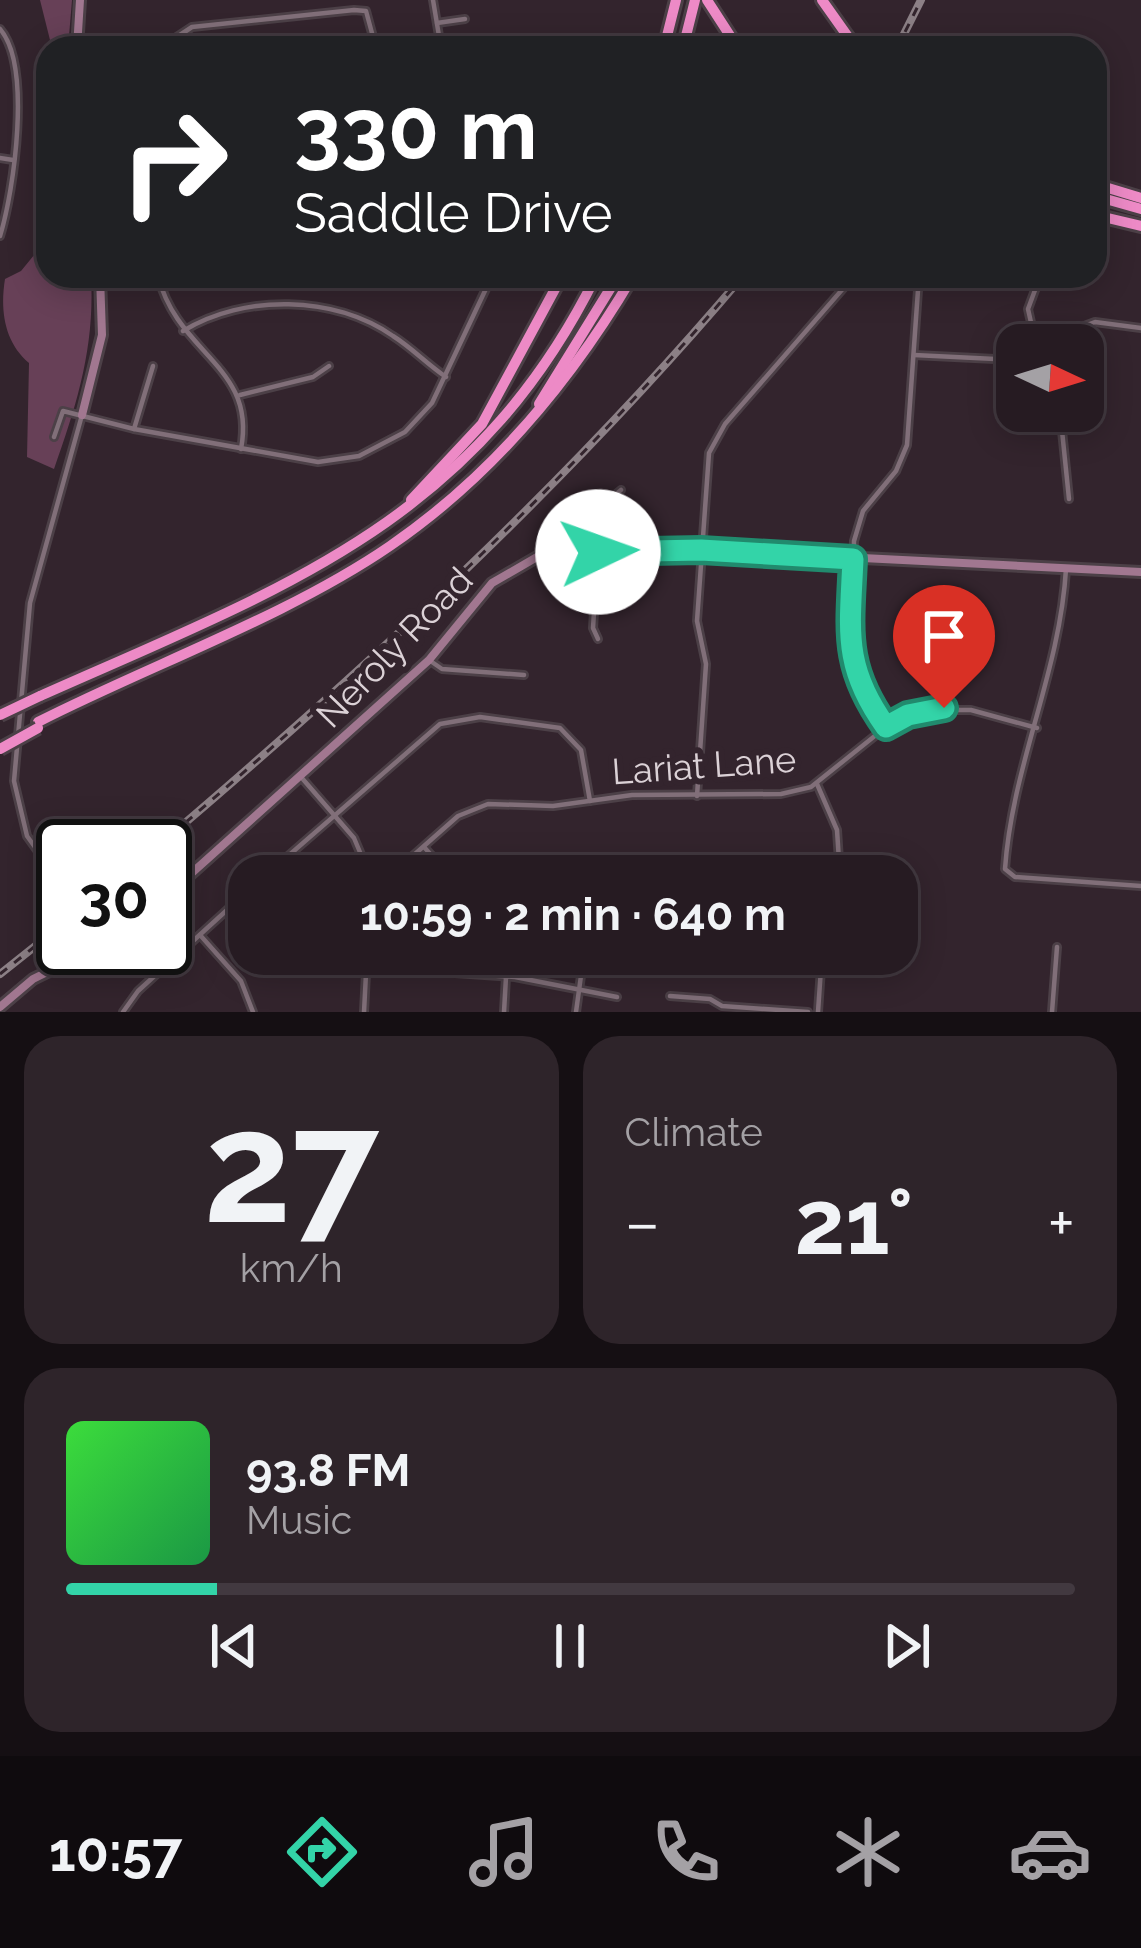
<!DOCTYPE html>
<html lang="en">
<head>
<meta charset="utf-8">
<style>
  :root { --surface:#261b22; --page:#2e242a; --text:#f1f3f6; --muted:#a4a1a5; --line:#423940; --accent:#33d4a8 }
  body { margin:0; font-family:Raleway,sans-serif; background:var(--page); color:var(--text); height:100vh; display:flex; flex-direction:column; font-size:45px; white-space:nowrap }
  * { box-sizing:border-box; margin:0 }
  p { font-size:39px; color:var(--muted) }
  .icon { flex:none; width:66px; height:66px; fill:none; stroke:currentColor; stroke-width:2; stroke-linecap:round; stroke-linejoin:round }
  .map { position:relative; height:1012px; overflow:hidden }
  .sheet { display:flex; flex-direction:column; gap:24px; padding:24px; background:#150f13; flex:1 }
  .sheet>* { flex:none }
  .top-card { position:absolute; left:36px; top:36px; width:1071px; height:252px; border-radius:36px; box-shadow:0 6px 30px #0003,0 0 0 3px var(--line); background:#202124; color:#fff; overflow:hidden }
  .needle { width:78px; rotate:94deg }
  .tools { position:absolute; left:996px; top:324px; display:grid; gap:24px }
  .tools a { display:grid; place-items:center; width:108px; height:108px; border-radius:24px; background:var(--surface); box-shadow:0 6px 30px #0003,0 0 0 3px var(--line); font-size:60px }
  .speed { position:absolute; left:36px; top:819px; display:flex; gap:24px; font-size:60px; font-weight:700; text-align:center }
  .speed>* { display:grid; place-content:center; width:156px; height:156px; border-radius:50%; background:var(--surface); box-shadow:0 6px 30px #0003,0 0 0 3px var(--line); line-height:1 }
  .speed .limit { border:6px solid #111; border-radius:18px; background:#fff; color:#111 }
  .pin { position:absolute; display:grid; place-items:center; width:102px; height:102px; color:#fff; margin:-123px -51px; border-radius:50% 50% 50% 0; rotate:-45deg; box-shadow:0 0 12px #0007 }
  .pin .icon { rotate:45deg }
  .me { position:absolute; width:132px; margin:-66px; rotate:87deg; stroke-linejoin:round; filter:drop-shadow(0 0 9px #0008) }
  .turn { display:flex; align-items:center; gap:42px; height:252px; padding:0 60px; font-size:54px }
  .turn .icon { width:156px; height:156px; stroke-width:2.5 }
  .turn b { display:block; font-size:84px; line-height:102px }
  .big { font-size:90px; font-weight:700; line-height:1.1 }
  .sheet .widget { flex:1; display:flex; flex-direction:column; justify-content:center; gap:18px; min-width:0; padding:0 42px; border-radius:36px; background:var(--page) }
  .sheet .dial { align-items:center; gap:0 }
  .dial b { font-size:156px; line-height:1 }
  .song { display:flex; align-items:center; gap:36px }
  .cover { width:144px; height:144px; border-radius:18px; background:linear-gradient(135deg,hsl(120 70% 55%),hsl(140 70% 35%)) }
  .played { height:12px; border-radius:6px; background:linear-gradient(90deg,var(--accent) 15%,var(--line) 15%) }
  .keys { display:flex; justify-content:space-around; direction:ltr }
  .heat { display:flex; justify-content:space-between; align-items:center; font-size:66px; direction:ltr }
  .sheet .tiles { flex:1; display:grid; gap:24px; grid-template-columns:1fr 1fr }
  .widget:last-child { grid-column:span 2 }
  .trip { position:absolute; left:228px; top:855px; width:690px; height:120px; border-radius:36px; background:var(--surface); box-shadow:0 6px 30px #0003,0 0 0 3px var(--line); font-weight:700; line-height:120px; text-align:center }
  .tab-bar { display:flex; height:192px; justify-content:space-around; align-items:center; background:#0f0b0e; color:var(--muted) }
  .tab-bar .icon { width:84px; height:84px }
  .tab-bar .current { color:var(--accent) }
  .tab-bar b { font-size:54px; color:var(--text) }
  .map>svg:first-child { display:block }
</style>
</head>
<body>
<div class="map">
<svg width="1141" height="1012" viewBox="0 0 1141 1012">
  <rect width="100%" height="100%" fill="#33242d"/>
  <g fill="#674057">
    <path d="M40,0H72L68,48H52Z"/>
    <path d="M48,104V276H91C95,347 77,404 54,469L27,457L29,363C4,342 0,310 5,279L21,271L39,249Z"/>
  </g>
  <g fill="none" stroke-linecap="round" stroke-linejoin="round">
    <defs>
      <g id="street">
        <path d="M433,0L441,48"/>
        <path d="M437,23L465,19"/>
        <path d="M0,29C32,66 14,191 0,236"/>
        <path d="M160,48L192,27L354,10L366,11L376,48"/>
        <path d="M0,158L13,160"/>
        <path d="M158,276C178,355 257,366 241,449"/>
        <path d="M183,331C244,294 334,295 393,336C412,348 427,364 446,377"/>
        <path d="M1034,345L1095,322L1141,328"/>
        <path d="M1036,345L1028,309L1038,282"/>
        <path d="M914,355L995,359L1017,352"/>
        <path d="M240,395L313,377L329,366"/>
        <path d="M1060,411L1069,499"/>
        <path d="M134,429L153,366"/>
        <path d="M54,437L63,411L134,429L318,462L359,456L405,432L432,403L492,276"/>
        <path d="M575,549L582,522L621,490"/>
        <path d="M598,549L593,628L598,639"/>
        <path d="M1066,569C1060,672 1012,766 1005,869L1015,877L1141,886"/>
        <path d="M429,660L442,669L524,675"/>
        <path d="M886,727L861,692L850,657L854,541L863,511L896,471L907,445L919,276"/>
        <path d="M301,777L354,838L370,876"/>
        <path d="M817,784L837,830L840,876"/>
        <path d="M697,796L706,664L697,621L709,453L725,424L854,276"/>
        <path d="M424,847L450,876"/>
        <path d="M370,871L407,861L458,816L488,804L553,806L632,795L781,794L811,787L886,727L925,710H971L1037,728"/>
        <path d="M265,876L440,724L480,717L560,728L581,750L590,801"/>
        <path d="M60,882L27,836L14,781L30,603L82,415"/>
        <path d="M48,892L63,880"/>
        <path d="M200,935L241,981L253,1012"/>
        <path d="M366,967L515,977L617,997"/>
        <path d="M670,996L710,999L722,1006L808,1012"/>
        <path d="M123,1012L138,991L249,890"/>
        <path d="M364,1012L367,954"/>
        <path d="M504,1012L506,977"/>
        <path d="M576,1012L584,954"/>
        <path d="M818,1012L822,954"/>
        <path d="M1052,1012L1057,947"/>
      </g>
      <g id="secondary">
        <path d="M77,48L80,0"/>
        <path d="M82,415L102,335L100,276"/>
        <path d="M165,897L429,660L492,583L537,557L585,549L701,550L1141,572"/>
        <path d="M0,1007L33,979L96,948"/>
      </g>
      <g id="highway">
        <path d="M707,0L738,48"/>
        <path d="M822,0L856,48"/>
        <path d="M664,48L676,0"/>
        <path d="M683,48L695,0"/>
        <path d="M1095,184L1141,198"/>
        <path d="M1095,196L1141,209"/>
        <path d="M1095,215L1141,226"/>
        <path d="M539,404L618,276"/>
        <path d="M411,500L482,424L562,276"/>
        <path d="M40,696C278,590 473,524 596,276"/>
        <path d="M38,722C150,665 288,616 390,546C492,476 571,381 633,276"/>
      </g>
    </defs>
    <use href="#street" stroke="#4c4047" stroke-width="10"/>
    <use href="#secondary" stroke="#4c4047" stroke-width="14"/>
    <use href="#highway" stroke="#4c4047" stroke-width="16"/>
    <use href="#street" stroke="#816f79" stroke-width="4.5"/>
    <use href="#secondary" stroke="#a17790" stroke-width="8"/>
    <use href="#highway" stroke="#ed8ac6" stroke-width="10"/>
    <defs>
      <g id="rail">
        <path d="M897,48L921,0"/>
        <path d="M158,846C365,670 567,484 743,276"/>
        <path d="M0,974L63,924"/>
      </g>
    </defs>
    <use href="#rail" stroke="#8c8086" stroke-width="8"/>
    <use href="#rail" stroke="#33242d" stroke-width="3" stroke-dasharray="9" stroke-linecap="butt"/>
    <defs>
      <g id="highway-bridge">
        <path d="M0,715L40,696"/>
        <path d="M0,749L38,728"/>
      </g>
    </defs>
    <use href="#highway-bridge" stroke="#4c4047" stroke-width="16" stroke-linecap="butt"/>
    <use href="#highway-bridge" stroke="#ed8ac6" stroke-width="10"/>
  </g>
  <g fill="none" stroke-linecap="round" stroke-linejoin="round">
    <defs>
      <path id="route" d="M598,552L701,550L853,559C850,630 842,666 886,727L908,715L944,708"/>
    </defs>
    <use href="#route" stroke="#218a6d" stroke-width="30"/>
    <use href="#route" stroke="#33d4a8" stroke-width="21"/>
  </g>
  <g text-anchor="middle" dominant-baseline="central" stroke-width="12" stroke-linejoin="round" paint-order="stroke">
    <g font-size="36" fill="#dbd1d6" stroke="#33242d">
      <text transform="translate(394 647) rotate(-46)">Neroly Road</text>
      <text transform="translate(704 765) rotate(-4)">Lariat Lane</text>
    </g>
  </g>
</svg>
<div class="tools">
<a><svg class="needle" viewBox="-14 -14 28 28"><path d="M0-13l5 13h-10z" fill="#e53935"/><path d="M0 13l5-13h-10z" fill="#a4a1a5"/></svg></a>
</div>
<div class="speed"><div class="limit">30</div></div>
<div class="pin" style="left:944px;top:708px;background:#d93025"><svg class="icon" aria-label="arrive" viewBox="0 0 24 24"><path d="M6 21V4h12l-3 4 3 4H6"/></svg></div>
<svg class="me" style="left:598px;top:552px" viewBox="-20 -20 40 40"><circle r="19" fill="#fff"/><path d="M0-13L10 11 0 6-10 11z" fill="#33d4a8"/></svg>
<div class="trip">10:59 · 2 min · 640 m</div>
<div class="top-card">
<div class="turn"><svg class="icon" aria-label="right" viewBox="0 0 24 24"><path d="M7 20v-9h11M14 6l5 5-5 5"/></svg><div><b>330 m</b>Saddle Drive</div></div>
</div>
</div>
<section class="sheet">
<div class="tiles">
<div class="widget dial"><b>27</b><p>km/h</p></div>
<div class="widget"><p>Climate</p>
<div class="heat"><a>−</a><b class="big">21°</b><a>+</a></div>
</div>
<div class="widget">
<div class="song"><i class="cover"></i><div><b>93.8 FM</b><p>Music</p></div></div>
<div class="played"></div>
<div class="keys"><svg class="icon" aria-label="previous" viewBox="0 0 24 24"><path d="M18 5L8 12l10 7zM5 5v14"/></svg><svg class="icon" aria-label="pause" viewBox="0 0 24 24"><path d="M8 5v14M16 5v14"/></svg><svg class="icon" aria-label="next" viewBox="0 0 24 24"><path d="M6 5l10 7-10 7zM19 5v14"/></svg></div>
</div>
</div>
</section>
<nav class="tab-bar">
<b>10:57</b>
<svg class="icon current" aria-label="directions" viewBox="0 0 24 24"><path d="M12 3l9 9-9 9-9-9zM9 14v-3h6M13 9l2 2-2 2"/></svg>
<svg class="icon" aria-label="music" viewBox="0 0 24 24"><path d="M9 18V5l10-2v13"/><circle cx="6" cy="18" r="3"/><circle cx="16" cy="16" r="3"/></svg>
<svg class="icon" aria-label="phone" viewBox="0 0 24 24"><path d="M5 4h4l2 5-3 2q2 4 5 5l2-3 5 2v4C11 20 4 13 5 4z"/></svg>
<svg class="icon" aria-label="climate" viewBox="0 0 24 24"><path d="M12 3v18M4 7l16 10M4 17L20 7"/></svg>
<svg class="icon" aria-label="car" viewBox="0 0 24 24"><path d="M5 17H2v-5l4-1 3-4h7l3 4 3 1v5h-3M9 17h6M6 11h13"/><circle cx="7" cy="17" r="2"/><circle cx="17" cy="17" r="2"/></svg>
</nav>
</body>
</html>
